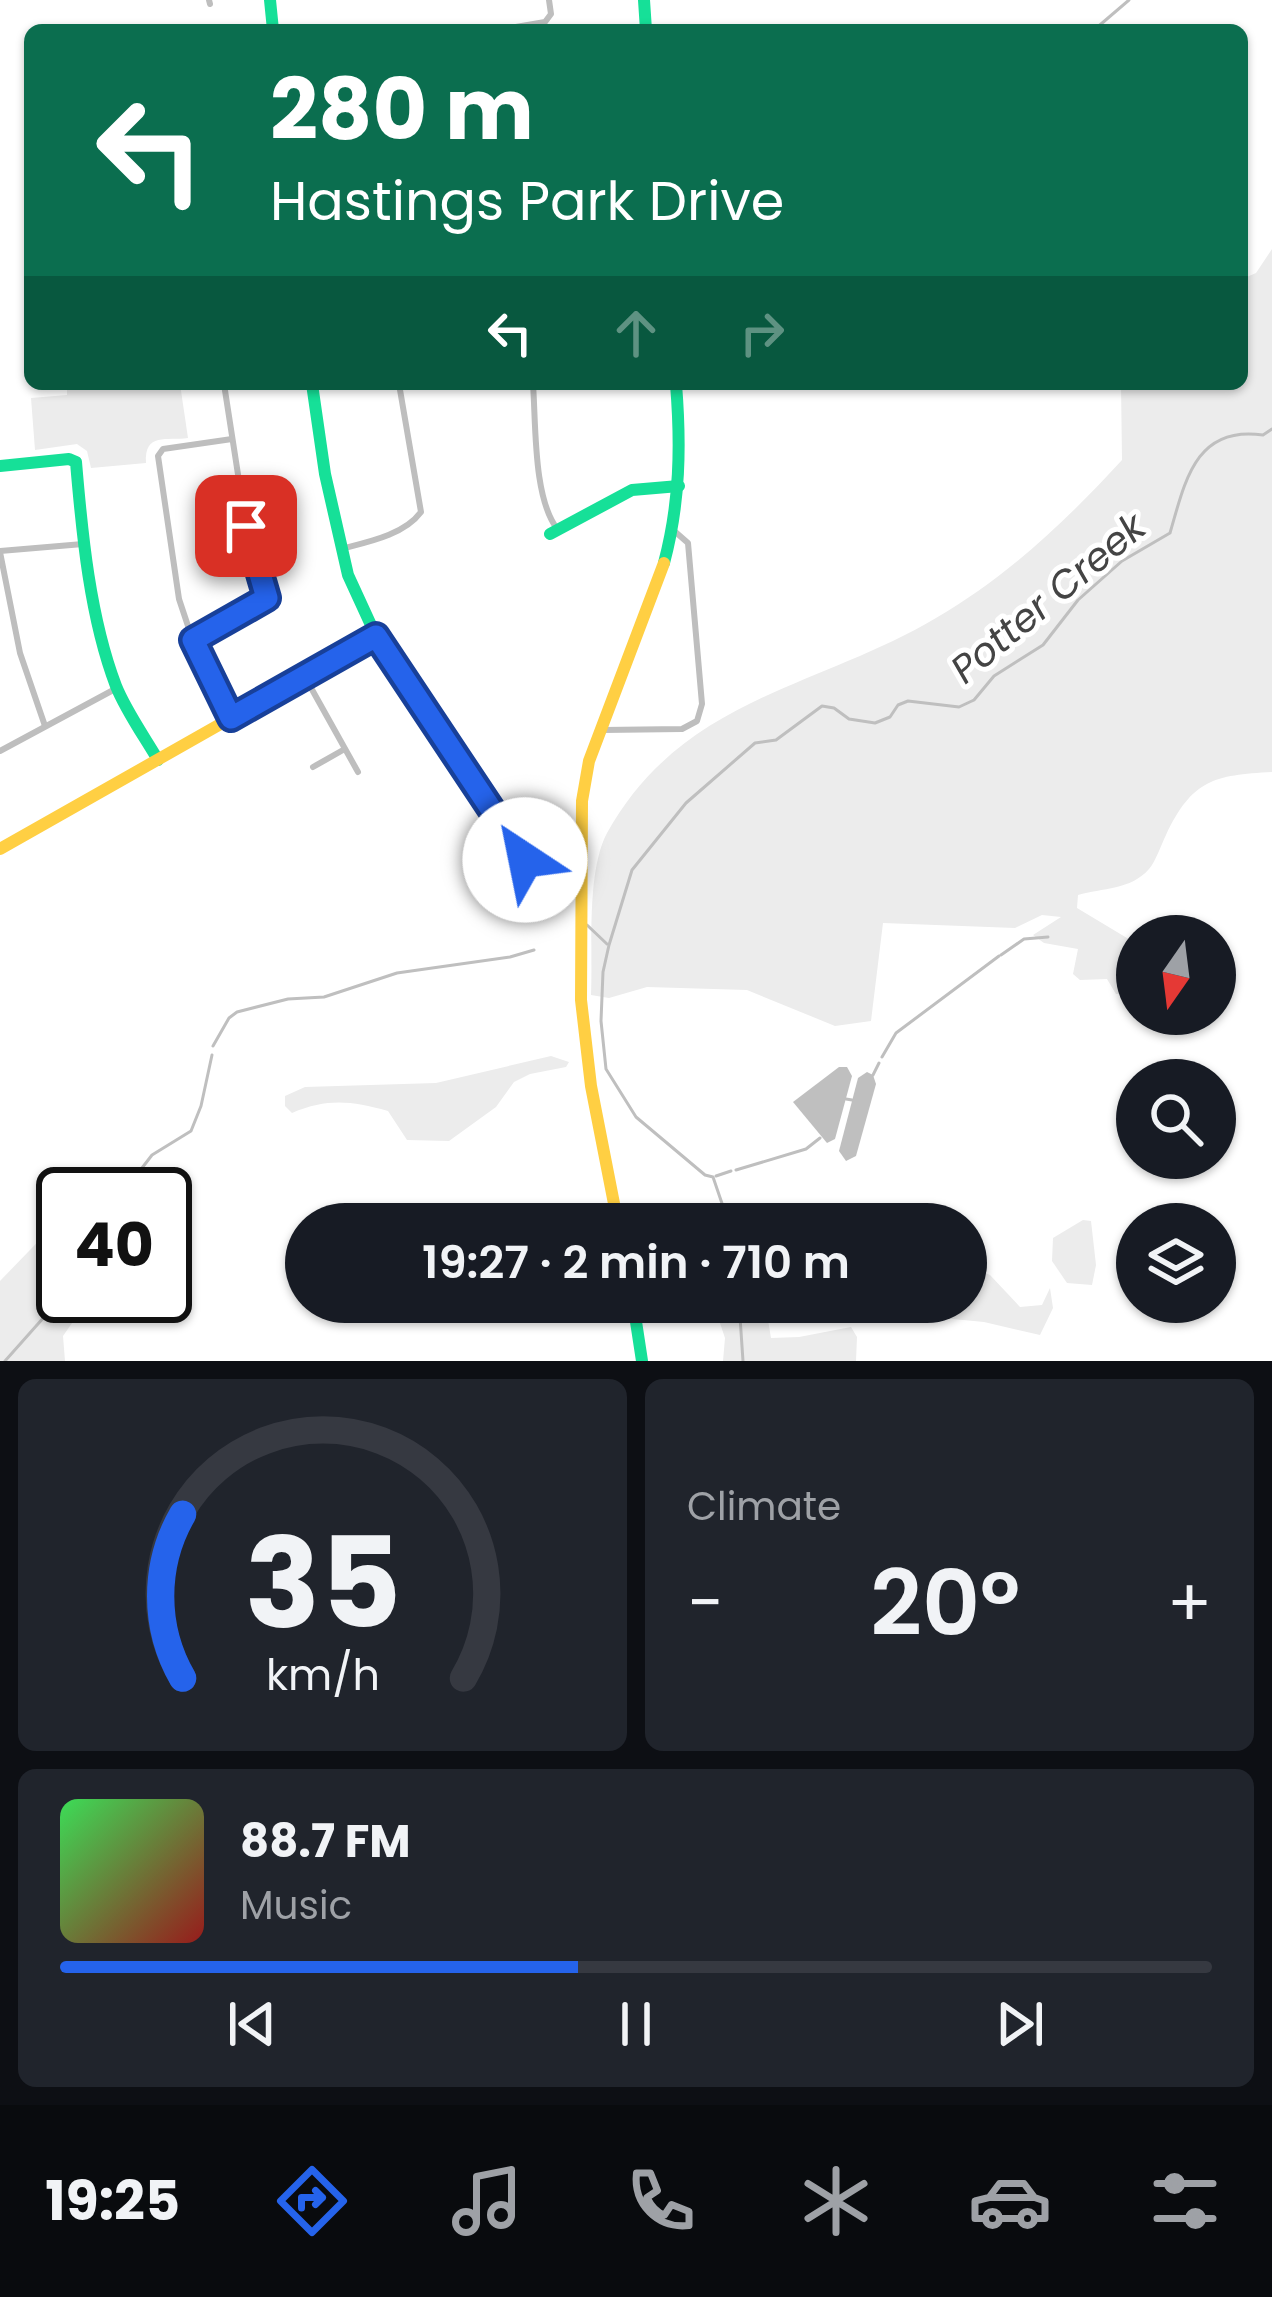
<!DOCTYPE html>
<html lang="en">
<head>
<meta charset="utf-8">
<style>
  :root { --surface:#171b24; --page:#20242c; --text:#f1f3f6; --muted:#9ea1a6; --line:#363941; --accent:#2563eb }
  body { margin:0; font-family:Poppins,sans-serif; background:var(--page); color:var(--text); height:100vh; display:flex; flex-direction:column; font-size:45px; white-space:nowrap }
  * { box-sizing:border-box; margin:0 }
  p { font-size:39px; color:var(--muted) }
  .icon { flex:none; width:66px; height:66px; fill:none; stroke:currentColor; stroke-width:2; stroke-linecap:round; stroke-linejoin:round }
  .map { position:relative; height:1361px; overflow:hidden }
  .drawer { display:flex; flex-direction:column; gap:18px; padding:18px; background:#0d0f14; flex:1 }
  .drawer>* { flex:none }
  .hud { position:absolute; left:24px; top:24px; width:1224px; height:366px; border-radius:18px; box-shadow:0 3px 9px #0004; background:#0b6e4f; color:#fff; overflow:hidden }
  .needle { width:78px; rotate:194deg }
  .controls { position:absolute; left:1116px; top:915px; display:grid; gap:24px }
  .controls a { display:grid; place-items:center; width:120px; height:120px; border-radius:50%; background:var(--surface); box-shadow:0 3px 9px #0004; font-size:60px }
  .speed { position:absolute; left:36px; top:1167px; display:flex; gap:24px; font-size:60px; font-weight:700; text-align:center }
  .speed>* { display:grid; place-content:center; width:156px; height:156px; border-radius:50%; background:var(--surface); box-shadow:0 3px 9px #0004; line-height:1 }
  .speed .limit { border:6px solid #111; border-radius:18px; background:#fff; color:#111 }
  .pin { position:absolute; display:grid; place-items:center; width:102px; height:102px; color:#fff; margin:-51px; border-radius:24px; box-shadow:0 6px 18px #0006 }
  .me { position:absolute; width:132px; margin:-66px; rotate:326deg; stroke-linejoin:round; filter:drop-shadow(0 0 9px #0008) }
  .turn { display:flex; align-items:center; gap:42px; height:252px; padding:0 48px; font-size:54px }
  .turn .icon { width:156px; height:156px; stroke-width:2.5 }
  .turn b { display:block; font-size:84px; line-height:102px }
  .lanes { display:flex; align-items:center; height:114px; padding:0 48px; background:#0003; justify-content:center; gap:60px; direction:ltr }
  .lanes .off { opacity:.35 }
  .big { font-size:90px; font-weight:600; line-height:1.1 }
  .drawer .widget { flex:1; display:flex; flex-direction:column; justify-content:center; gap:18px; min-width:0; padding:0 42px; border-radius:18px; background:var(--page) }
  .drawer .dial { align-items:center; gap:0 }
  .dial svg { height:312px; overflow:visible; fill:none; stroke:var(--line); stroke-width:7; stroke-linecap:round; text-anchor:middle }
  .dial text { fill:var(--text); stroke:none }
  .song { display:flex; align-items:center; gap:36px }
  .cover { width:144px; height:144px; border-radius:18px; background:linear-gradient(135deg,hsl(130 70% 55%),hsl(0 70% 35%)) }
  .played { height:12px; border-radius:6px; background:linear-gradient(90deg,var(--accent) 45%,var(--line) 45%) }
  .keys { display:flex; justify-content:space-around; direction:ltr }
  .heat { display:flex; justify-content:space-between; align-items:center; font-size:66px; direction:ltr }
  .drawer .tiles { flex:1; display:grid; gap:18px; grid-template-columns:1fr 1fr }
  .widget:last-child { grid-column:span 2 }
  .trip { position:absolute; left:285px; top:1203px; width:702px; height:120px; border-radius:60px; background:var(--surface); box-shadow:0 3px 9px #0004; font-weight:600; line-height:120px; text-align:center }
  .tabs { display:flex; height:192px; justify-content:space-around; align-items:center; background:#090b0e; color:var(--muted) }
  .tabs .icon { width:84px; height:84px }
  .tabs .active { color:var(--accent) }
  .tabs b { font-size:54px; color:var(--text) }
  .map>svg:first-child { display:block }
</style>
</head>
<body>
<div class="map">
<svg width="1272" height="1361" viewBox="0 0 1272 1361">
  <rect width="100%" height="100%" fill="#fff"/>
  <g fill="#ececec">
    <path d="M1272,249V772C1214,775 1192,780 1166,835C1161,845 1156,861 1149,869C1131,890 1102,888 1078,895L1077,908L1137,944L1133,978L1122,994H1116L1107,979L1080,980L1073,974L1078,949L1044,943L1033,935L1061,917L1042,915L1015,928L883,923L871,1021L835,1026L747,990L647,987L609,998L591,995C593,950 586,873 607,833C683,697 816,689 936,618C1008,576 1066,521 1122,460L1121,384H1242V279L1256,273Z"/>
    <path d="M67,384H180L188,438C167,441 144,432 146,463L91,468L87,451L77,444L35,450L31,398L67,395Z"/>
    <path d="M551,1056L569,1062L566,1067L530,1074L514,1082L496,1107L449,1141L407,1140L388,1111C351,1101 328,1098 292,1113L285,1106V1096L305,1087L436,1083Z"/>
    <path d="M59,1220L63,1234V1296H85L86,1303L63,1336L65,1361H0V1281Z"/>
    <path d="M1083,1220L1091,1221L1096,1265L1092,1285L1067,1283L1052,1261L1053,1238Z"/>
    <path d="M977,1269L990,1275L1020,1307L1042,1305L1050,1288L1053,1308L1040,1335L984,1322L942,1318L947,1302H966V1279Z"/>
    <path d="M713,1302H765L771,1338L799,1337L851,1327L857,1337L856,1361H723L725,1338Z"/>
  </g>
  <g fill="#bfbfbf">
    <path d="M839,1067H847L852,1076L835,1139L827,1143L793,1102Z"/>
    <path d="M867,1072L873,1075L876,1084L856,1156L846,1161L839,1151L858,1078Z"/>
  </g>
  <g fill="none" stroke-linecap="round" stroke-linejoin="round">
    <g stroke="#bfbfbf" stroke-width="3">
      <path d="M1094,30L1129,0"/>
      <path d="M587,925L607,944"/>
      <path d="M1001,955L1024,939L1048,937"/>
      <path d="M213,1046L229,1018L237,1012L288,999L324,997L397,973L510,957L534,950"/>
      <path d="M882,1057L896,1033L999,956"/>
      <path d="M873,1075L879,1063"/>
      <path d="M846,1099L852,1100"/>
      <path d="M736,1170L806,1149L820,1138"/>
      <path d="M716,1176L731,1171"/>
      <path d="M122,1194L152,1155L191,1131L201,1106L212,1055"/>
      <path d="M729,1224L713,1177L705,1175L636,1117L606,1069L601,1021L603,972L609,945L632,870L686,803L755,743L776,740L822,706L834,708L849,719L875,723L890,717L898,705L908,701L959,707L974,700L994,676L1043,645L1078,600L1122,561L1170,533C1185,482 1195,425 1263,435L1272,429"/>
      <path d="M739,1302L743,1361"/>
      <path d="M5,1361L45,1316L63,1286"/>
    </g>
    <g stroke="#bebebe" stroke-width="6">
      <path d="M209,0L210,4"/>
      <path d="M497,30L545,22L551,14L549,0"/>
      <path d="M533,384C536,424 533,499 558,530"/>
      <path d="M341,549C368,542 404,535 421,512L399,384"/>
      <path d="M0,551L83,544"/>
      <path d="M0,552L20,653L45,726"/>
      <path d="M193,641L267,598L246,526L224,384"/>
      <path d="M305,677L358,772"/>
      <path d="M231,718L193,641L179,599L158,456L163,449L232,439"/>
      <path d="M603,730L682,729L697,721L702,704L688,543L672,529"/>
      <path d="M0,751L117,688"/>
      <path d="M313,767L343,750"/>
    </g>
    <g stroke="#16e098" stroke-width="12">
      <path d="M270,0L273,30"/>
      <path d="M644,0L646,30"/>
      <path d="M312,384L325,474L348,575L376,636L525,859"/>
      <path d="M0,466L69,459L76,462C82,534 90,618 116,686C126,711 144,736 158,760"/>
      <path d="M550,534L632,490L679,486"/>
      <path d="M664,563C680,503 681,446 676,384"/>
      <path d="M633,1302L642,1361"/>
    </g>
    <g stroke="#ffcf43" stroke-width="12">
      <path d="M0,849L376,636"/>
      <path d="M618,1224L591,1086L581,1000L582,801L589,761L664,563"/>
    </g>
  </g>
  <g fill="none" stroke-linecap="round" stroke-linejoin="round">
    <defs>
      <path id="route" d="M246,526L267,598L193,640L231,718L376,636L525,860"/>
    </defs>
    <use href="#route" stroke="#184099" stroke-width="30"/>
    <use href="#route" stroke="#2563eb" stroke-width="21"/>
  </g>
  <g text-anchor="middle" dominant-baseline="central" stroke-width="10" stroke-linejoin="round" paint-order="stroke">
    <g font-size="39" font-style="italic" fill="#444" stroke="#fff">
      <text transform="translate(1048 598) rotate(-40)">Potter Creek</text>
    </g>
  </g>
</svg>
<div class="controls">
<a><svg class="needle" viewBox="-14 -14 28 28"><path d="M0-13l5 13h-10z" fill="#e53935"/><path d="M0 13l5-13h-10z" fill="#9ea1a6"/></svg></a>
<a><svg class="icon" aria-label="search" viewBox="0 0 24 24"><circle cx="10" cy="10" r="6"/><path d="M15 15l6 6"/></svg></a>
<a><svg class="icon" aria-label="layers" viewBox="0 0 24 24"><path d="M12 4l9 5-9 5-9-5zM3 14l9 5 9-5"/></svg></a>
</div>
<div class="speed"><div class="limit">40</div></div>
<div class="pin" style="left:246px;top:526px;background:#d93025"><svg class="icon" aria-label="arrive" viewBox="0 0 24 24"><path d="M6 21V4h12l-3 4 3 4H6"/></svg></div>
<svg class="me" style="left:525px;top:860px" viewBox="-20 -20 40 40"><circle r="19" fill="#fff"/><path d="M0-13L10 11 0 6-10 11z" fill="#2563eb"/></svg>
<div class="trip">19:27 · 2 min · 710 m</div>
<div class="hud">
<div class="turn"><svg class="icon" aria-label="left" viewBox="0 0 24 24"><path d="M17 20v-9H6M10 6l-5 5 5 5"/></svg><div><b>280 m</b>Hastings Park Drive</div></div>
<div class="lanes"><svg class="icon" aria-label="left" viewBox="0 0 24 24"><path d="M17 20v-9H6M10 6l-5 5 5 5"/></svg><svg class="icon off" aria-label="ahead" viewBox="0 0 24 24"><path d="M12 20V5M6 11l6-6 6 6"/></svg><svg class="icon off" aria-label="right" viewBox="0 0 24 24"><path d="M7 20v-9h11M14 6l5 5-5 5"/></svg></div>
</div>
</div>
<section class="drawer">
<div class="tiles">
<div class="widget dial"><svg viewBox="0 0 100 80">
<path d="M14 69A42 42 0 1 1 86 69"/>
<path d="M14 69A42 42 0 0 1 14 27" stroke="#2563eb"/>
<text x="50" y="56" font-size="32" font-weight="700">35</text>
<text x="50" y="72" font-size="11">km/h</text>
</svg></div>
<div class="widget"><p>Climate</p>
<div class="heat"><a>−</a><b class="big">20°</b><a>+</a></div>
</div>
<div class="widget">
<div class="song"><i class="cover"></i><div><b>88.7 FM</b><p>Music</p></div></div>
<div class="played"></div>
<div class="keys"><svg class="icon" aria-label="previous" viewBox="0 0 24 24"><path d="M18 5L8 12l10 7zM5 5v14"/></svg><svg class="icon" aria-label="pause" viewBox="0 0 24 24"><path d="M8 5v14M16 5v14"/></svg><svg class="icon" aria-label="next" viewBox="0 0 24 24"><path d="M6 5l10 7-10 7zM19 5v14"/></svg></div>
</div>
</div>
</section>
<nav class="tabs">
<b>19:25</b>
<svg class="icon active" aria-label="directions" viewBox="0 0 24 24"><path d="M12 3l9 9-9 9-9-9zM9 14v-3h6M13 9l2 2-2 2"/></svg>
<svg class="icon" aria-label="music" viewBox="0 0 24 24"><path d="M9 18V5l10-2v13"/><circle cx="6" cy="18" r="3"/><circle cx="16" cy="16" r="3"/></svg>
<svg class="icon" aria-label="phone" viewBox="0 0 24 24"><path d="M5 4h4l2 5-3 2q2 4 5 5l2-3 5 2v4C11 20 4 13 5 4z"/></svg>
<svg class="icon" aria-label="climate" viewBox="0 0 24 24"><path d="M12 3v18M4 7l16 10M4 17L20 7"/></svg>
<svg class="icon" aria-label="car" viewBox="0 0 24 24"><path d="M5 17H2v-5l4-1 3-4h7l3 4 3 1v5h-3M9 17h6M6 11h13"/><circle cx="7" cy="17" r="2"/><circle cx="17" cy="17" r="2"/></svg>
<svg class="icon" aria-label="filters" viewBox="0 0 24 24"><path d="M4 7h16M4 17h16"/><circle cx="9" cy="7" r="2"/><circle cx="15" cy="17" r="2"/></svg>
</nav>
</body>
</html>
